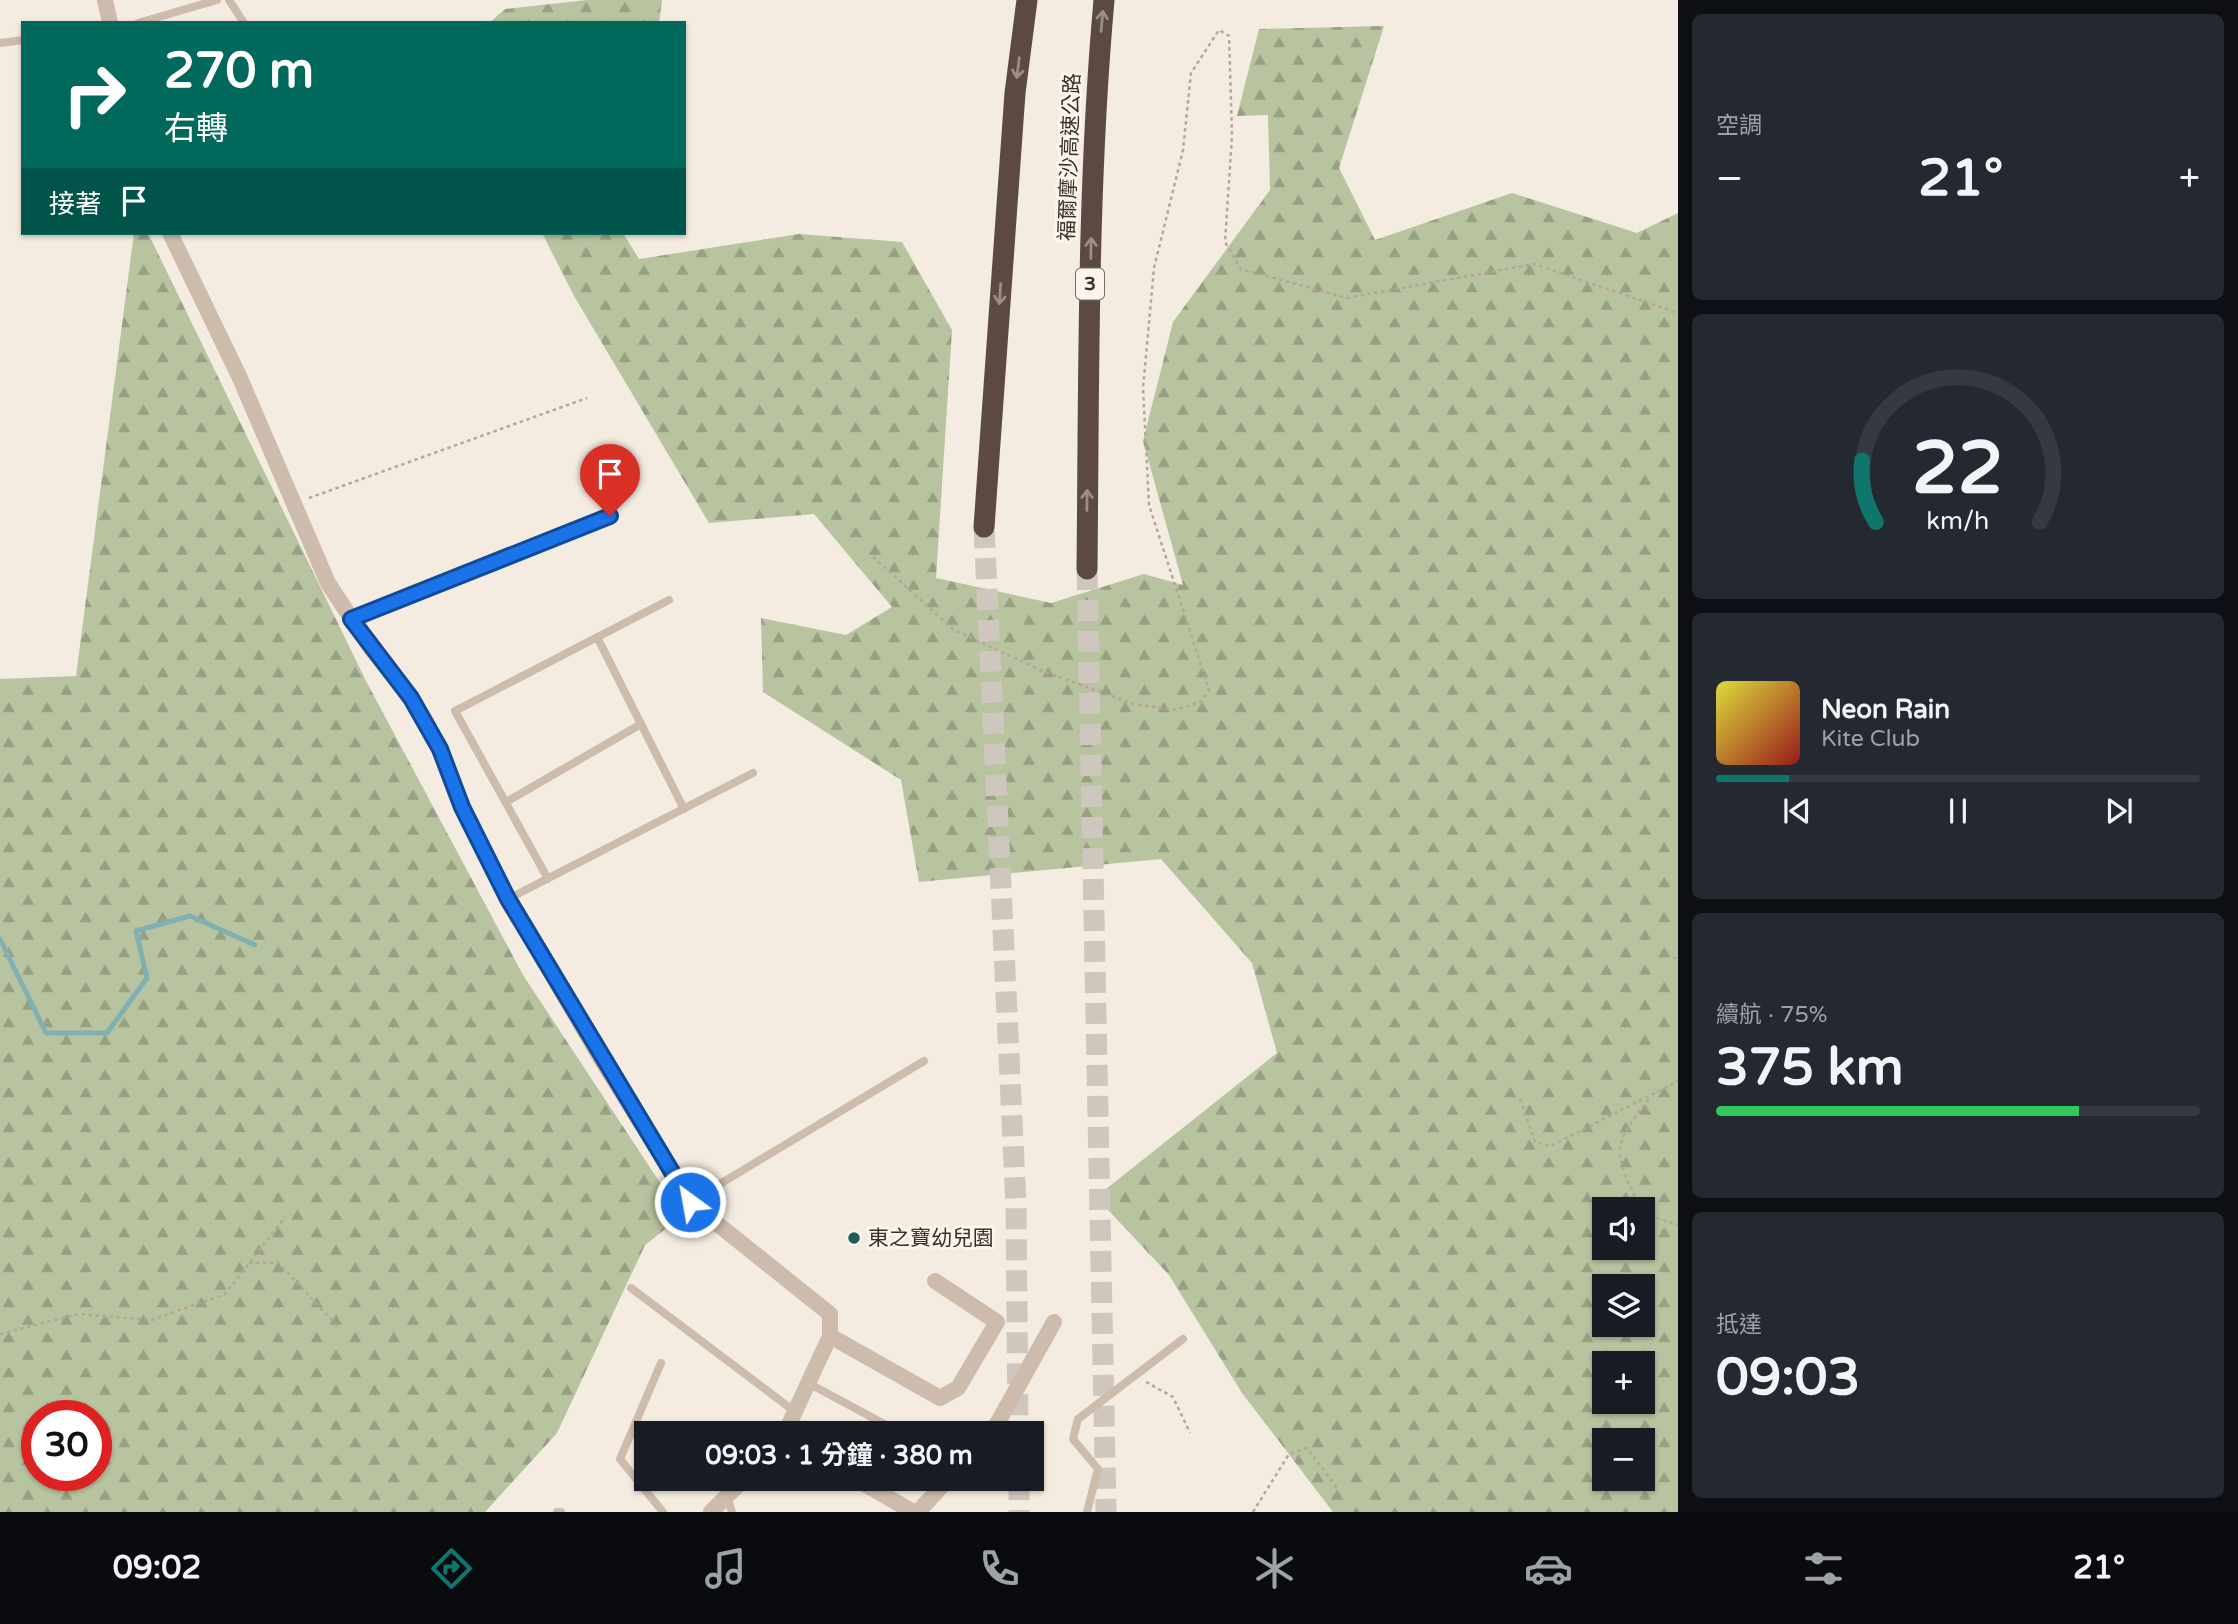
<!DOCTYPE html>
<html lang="zh-TW">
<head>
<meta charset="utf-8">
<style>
  :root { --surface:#171b24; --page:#242831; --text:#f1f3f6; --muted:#9ea1a6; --line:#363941; --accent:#0f766e }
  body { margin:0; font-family:"Varela Round","Noto Sans TC",sans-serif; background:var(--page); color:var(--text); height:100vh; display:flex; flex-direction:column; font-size:26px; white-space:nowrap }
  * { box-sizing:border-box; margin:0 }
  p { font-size:23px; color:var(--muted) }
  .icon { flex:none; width:38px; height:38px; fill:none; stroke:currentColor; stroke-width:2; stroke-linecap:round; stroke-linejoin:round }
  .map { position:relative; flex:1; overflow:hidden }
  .sheet { display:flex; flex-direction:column; gap:14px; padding:14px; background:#0d0f14; width:560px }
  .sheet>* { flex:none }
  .top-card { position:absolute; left:21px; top:21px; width:665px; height:214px; border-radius:0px; box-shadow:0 2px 5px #0004; background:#00695c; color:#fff; overflow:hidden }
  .controls { position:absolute; left:1592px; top:1197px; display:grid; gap:14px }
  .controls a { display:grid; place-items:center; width:63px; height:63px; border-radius:0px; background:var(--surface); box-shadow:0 2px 5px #0004; font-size:35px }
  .speed { position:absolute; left:21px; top:1400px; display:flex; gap:14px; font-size:35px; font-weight:700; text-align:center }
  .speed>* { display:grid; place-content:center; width:91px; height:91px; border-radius:50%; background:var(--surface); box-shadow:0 2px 5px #0004; line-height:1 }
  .speed .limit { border:10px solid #d22; background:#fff; color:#111 }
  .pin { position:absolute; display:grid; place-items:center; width:60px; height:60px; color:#fff; margin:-72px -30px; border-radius:50% 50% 50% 0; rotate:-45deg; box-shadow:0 0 7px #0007 }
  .pin .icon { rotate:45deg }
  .me { position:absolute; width:77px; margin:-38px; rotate:328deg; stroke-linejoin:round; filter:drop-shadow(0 0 5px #0008) }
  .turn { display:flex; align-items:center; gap:24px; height:147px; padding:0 28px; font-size:32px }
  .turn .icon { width:91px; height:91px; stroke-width:2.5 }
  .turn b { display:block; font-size:49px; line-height:60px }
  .then { display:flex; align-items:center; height:66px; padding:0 28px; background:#0003; gap:14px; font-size:26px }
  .big { font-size:52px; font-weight:700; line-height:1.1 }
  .sheet .tile { flex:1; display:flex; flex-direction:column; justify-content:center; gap:10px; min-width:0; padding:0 24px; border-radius:10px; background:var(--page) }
  .sheet .dial { align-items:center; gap:0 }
  .dial svg { height:182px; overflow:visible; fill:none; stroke:var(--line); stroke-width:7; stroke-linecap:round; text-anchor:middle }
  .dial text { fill:var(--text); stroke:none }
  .song { display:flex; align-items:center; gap:21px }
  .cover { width:84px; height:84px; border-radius:10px; background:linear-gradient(135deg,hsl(60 70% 55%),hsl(0 70% 35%)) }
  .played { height:7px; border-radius:4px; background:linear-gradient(90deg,var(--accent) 15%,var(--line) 15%) }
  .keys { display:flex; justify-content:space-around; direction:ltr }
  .heat { display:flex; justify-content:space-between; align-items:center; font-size:38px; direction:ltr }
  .charge { height:10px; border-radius:5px; background:linear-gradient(90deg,#34c759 75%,var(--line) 0) }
  .trip { position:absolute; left:634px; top:1421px; width:410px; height:70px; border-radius:0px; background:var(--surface); box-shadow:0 2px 5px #0004; font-weight:700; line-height:70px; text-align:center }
  .tab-bar { display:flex; height:112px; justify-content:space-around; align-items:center; background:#090b0e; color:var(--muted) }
  .tab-bar .icon { width:49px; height:49px }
  .tab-bar .on { color:var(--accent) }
  .tab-bar b { font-size:32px; color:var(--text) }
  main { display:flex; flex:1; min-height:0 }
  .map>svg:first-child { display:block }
</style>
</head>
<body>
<main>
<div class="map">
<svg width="1678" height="1512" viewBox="0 0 1678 1512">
  <defs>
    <pattern id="forest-firs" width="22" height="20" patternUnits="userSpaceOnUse" patternTransform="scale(1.75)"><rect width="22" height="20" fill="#b8c4a0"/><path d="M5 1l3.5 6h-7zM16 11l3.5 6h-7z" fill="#97a083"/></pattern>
  </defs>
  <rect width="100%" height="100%" fill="#f4ebe1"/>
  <g fill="url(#forest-firs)" fill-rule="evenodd">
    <path d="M587,0H662L659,23H489L505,9Z"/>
    <path d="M1384,26L1339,168L1375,240L1512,193L1637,233L1678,213V1512H1333L1242,1393L1169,1275L1096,1197L1277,1053L1252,963L1161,859L919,882L901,780L763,692L761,618L846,635L892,607L814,514L709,523L574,296L542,233H623L639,259L799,234L902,242L952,330L936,578L1051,603L1144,574L1183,585L1143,441L1173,322L1270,190L1268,115L1237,116L1259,29ZM1605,1209H1643V1248H1605ZM1605,1286H1643V1325H1605ZM1605,1363H1643V1402H1605ZM1605,1440H1643V1479H1605Z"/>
    <path d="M134,233H148L366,681L523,975L682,1216L645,1245L557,1433L485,1512H0V679L76,676ZM37,1416H96V1475H37Z"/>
  </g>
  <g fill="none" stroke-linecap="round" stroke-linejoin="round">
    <path stroke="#7fb0b2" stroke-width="5" d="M0,939L46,1033H107L147,978L136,931L190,916L255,945"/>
    <g stroke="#cfc6bd" stroke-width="21" stroke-dasharray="21 10" stroke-linecap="butt">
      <path d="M984,527L1016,1205L1018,1433"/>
      <path d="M1087,569L1106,1512"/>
      <path d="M1019,1479V1512"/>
    </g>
    <g stroke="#b9a596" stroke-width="2.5" stroke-dasharray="3.5 3.5" stroke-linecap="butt">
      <path d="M309,498L587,398"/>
      <path d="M873,557L954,630L1045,672L1134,704L1176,710L1202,701L1209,690L1149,505L1143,388L1154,268L1183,150L1191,73L1219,30L1229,36L1232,136L1225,242L1241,269L1347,298L1534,264L1678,313"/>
      <path d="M1673,958H1678"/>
      <path d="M1520,1099L1535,1142L1551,1146L1678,1081"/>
      <path d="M1641,1209C1614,1153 1609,1148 1650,1098"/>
      <path d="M1643,1213L1678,1225"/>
      <path d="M249,1263H279L338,1327"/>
      <path d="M0,1334L78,1314L152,1320L225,1294L285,1217"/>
      <path d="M1146,1382L1173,1397L1190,1433"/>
      <path d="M1253,1512L1289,1454L1307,1448L1337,1488"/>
    </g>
    <g stroke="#cdbbac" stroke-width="8">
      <path d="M229,0L244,23"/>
      <path d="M138,23L217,0"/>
      <path d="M0,43L23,40"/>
      <path d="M351,619L609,516"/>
      <path d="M597,637L684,809"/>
      <path d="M506,802L641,724"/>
      <path d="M548,879L455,711L669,600"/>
      <path d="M508,899L753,773"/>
      <path d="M690,1202L924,1061"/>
      <path d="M631,1288L794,1411"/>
      <path d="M661,1363L620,1459L663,1512"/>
      <path d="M808,1383L901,1433"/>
      <path d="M727,1497L732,1512"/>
      <path d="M557,1512H561"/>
      <path d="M1087,1512L1098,1469L1073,1439L1078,1419L1183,1339"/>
    </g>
    <g stroke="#cdbbac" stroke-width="16">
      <path d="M105,0L110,23"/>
      <path d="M170,233L239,376L328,583L372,650L411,698L440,749L462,807L508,899L601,1059L690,1202L830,1314V1336L785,1433"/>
      <path d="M830,1336L940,1398L958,1388L997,1322L935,1281"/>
      <path d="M989,1433L997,1424L1054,1322"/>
      <path d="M856,1479L913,1512"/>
      <path d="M711,1512L744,1479"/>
      <path d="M918,1512L948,1479"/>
    </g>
    <g stroke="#5c4a42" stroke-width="21">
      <path d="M984,527L1015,93L1027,0"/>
      <path d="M1087,569C1089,379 1087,189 1104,0"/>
    </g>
  </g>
  <defs><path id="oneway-shaft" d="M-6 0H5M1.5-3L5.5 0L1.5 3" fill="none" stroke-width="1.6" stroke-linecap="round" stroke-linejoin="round" transform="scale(1.75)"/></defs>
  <g stroke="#9c8e87">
    <use href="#oneway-shaft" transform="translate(1102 21) rotate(-85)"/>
    <use href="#oneway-shaft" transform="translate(1018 68) rotate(97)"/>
    <use href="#oneway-shaft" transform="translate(1091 248) rotate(-89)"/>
    <use href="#oneway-shaft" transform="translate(1000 294) rotate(94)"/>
    <use href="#oneway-shaft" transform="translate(1087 500) rotate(-89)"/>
  </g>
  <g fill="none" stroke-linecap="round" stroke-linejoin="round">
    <defs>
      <path id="route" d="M610,516L351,619L411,698L440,749L462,807L508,899L690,1202"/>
    </defs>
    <use href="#route" stroke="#114b97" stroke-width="18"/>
    <use href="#route" stroke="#1a73e8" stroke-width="12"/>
  </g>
  <circle fill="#1f5a5e" stroke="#fbf5ee" stroke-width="2.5" cx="854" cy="1238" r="7"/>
  <g text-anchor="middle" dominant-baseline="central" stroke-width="6" stroke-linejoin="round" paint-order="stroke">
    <rect fill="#fbf5ee" stroke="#756b66" stroke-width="2" x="1076" y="268.5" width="28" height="31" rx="5"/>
    <g font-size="19" font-weight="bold" fill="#3b302b">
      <text x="1090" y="284">3</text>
    </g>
    <g font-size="21" fill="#3b302b" stroke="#fbf5ee">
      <text transform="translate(1070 157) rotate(-88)">福爾摩沙高速公路</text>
    </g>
    <g font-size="21" fill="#3b302b" stroke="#fbf5ee" text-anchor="start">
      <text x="868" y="1238">東之寶幼兒園</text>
    </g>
  </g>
</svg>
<div class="controls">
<a><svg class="icon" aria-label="sound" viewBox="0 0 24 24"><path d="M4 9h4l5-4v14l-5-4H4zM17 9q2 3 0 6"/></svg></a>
<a><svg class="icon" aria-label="layers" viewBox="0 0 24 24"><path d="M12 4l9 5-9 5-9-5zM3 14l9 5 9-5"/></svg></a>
<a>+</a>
<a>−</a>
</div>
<div class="speed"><div class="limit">30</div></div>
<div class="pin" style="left:610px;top:516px;background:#d93025"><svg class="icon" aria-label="arrive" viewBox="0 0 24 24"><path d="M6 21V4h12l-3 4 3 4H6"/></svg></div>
<svg class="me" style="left:690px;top:1202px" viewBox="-20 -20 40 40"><circle r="17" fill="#1a73e8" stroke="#fff" stroke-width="3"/><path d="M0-11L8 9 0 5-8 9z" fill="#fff"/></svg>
<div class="trip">09:03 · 1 分鐘 · 380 m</div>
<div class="top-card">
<div class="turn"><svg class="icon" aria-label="right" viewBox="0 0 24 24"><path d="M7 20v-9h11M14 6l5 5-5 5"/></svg><div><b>270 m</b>右轉</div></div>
<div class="then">接著<svg class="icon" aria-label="arrive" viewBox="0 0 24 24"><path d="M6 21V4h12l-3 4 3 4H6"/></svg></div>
</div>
</div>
<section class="sheet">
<div class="tile"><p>空調</p>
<div class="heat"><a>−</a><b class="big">21°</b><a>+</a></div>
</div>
<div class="tile dial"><svg viewBox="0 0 100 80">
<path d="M14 69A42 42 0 1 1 86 69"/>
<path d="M14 69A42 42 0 0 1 8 42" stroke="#0f766e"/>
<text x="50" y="56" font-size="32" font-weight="700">22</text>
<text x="50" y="72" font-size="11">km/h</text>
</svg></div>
<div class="tile">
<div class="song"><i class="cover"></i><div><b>Neon Rain</b><p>Kite Club</p></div></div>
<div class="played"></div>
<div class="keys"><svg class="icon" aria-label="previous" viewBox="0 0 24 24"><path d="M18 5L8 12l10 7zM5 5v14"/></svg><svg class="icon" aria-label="pause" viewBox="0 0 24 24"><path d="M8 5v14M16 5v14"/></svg><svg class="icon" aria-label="next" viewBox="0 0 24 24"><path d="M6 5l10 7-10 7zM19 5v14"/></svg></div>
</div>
<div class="tile"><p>續航 · 75%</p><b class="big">375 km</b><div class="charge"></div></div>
<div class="tile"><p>抵達</p><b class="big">09:03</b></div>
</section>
</main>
<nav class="tab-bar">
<b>09:02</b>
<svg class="icon on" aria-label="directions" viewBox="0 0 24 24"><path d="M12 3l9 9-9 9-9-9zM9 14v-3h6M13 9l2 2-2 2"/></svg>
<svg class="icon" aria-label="music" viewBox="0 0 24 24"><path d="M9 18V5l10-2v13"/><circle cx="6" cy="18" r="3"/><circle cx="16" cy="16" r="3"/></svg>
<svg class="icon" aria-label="phone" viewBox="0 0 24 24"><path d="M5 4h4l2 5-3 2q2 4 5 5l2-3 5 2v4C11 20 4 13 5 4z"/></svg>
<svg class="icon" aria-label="climate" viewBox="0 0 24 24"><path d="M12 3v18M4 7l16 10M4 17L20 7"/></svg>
<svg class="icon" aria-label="car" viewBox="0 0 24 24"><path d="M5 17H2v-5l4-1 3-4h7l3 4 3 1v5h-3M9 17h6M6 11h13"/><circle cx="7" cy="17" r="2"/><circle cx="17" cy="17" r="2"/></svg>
<svg class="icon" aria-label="filters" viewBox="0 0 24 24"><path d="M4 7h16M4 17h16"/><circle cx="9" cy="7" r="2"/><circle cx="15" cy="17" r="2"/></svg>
<b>21°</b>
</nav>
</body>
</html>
